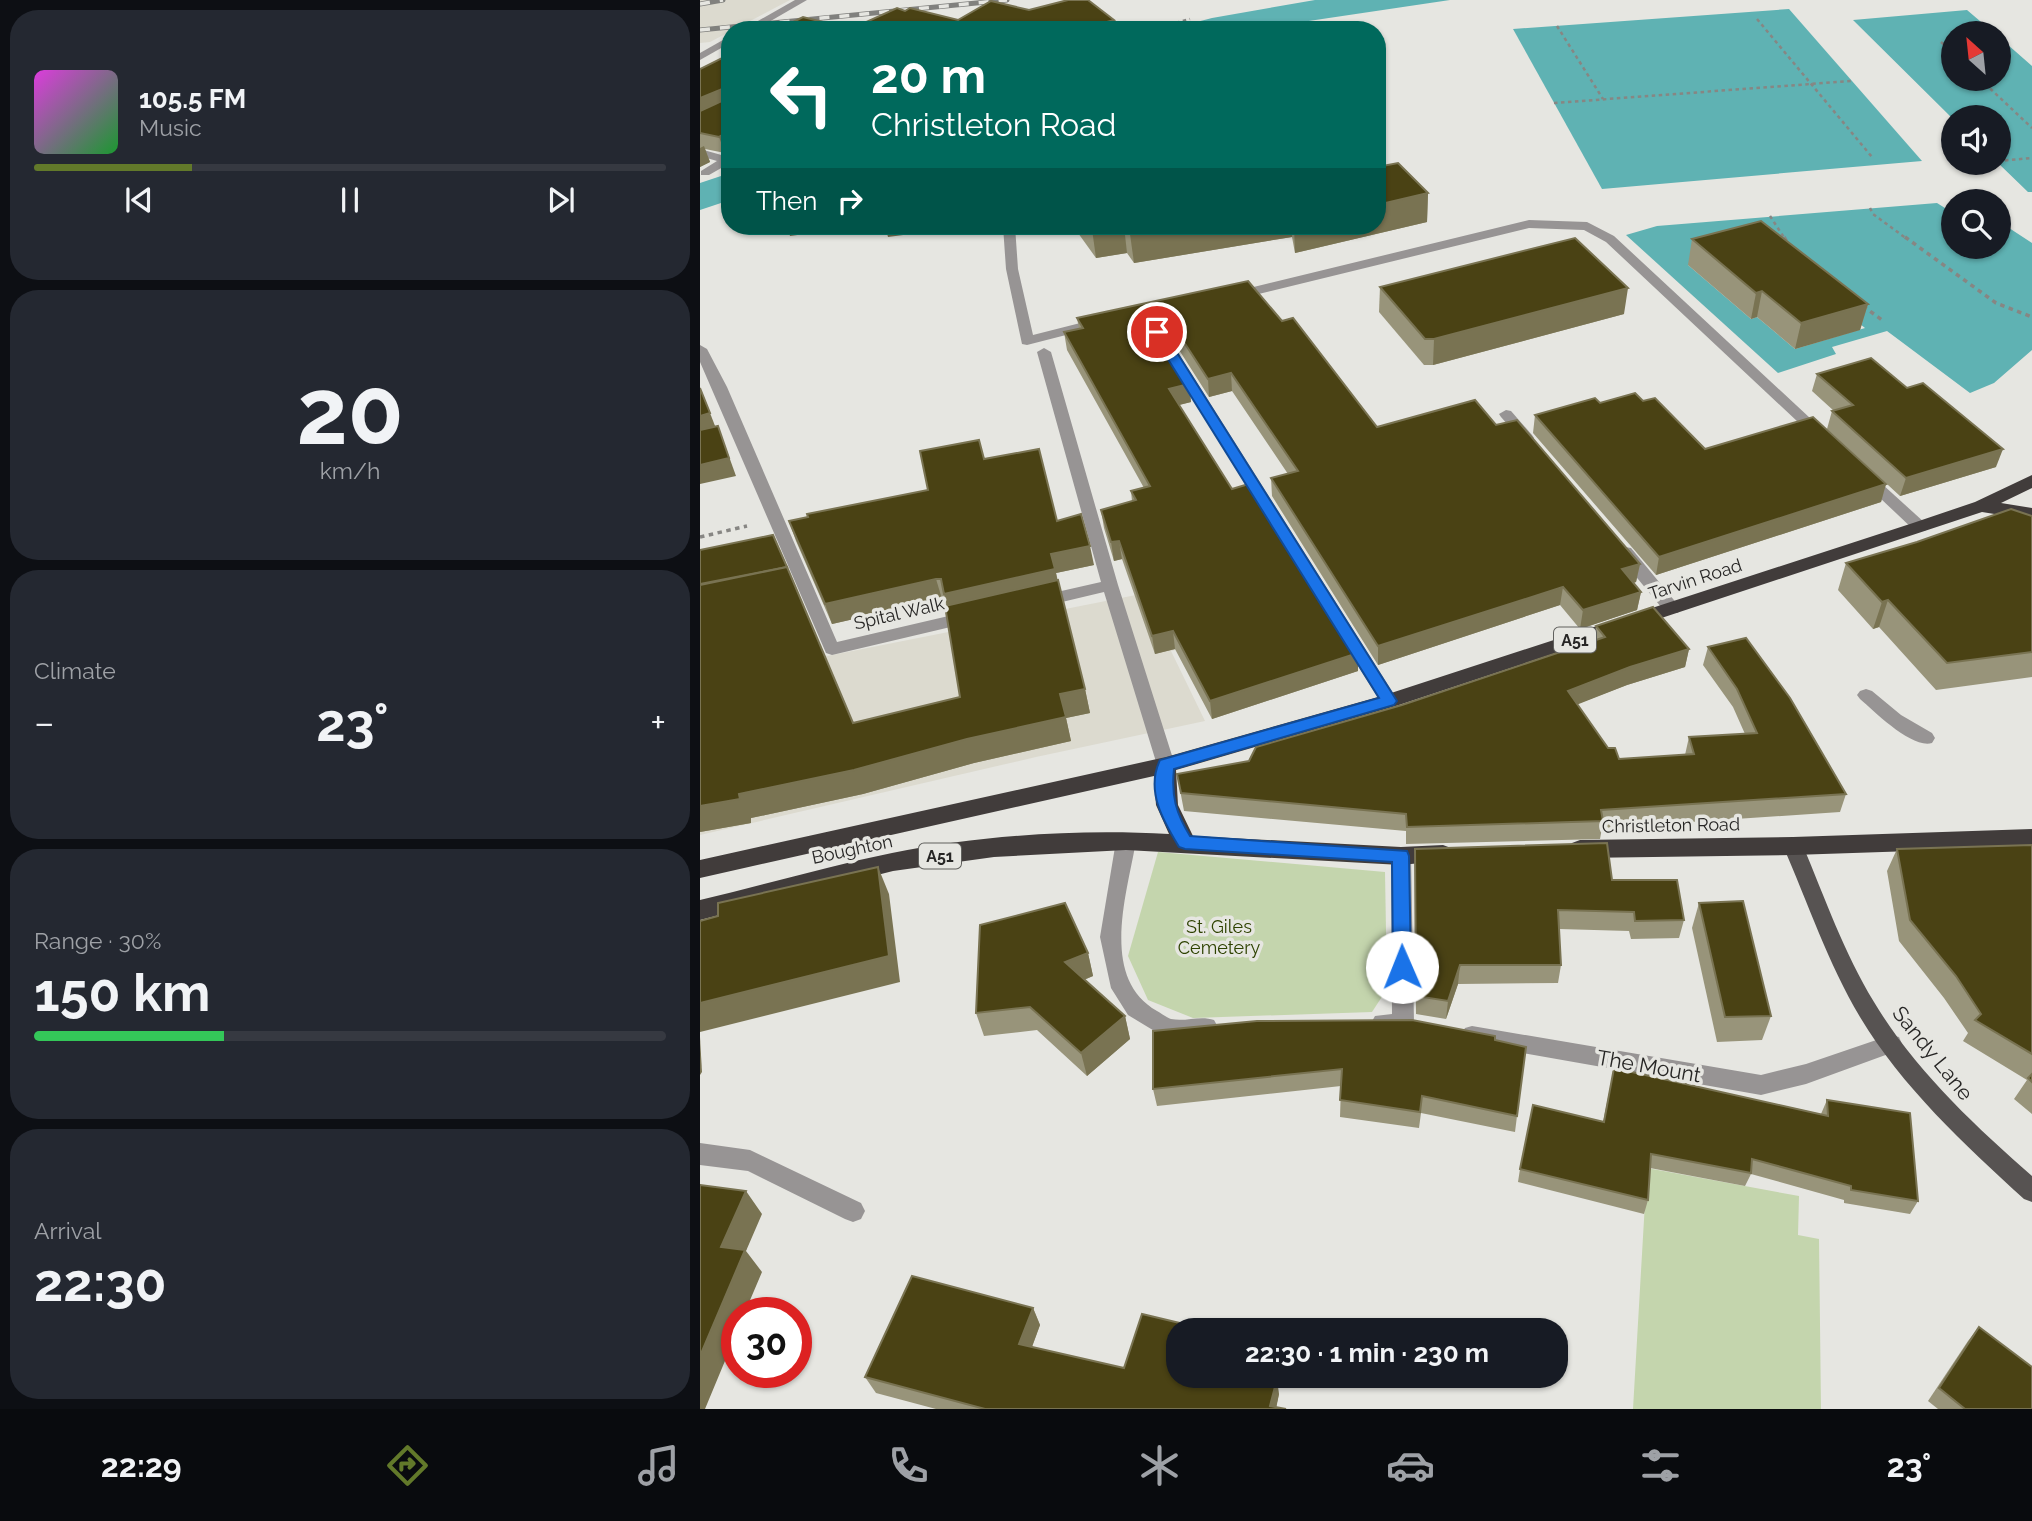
<!DOCTYPE html>
<html lang="en">
<head>
<meta charset="utf-8">
<style>
  :root { --surface:#171b24; --page:#242831; --text:#f1f3f6; --muted:#9ea1a6; --line:#363941; --accent:#62792a }
  body { margin:0; font-family:Raleway,sans-serif; background:var(--page); color:var(--text); height:100vh; display:flex; flex-direction:column; font-size:26px; white-space:nowrap }
  * { box-sizing:border-box; margin:0 }
  p { font-size:23px; color:var(--muted) }
  .icon { flex:none; width:38px; height:38px; fill:none; stroke:currentColor; stroke-width:2; stroke-linecap:round; stroke-linejoin:round }
  .map { position:relative; flex:1; overflow:hidden }
  .sheet { display:flex; flex-direction:column; gap:10px; padding:10px; background:#0d0f14; width:700px }
  .sheet>* { flex:none }
  .top-card { position:absolute; left:21px; top:21px; width:665px; height:214px; border-radius:28px; box-shadow:0 2px 5px #0004; background:#00695c; color:#fff; overflow:hidden }
  .needle { width:46px; rotate:333deg }
  .fabs { position:absolute; left:1241px; top:21px; display:grid; gap:14px }
  .fabs a { display:grid; place-items:center; width:70px; height:70px; border-radius:50%; background:var(--surface); box-shadow:0 2px 5px #0004; font-size:35px }
  .speed { position:absolute; left:21px; top:1297px; display:flex; gap:14px; font-size:35px; font-weight:700; text-align:center }
  .speed>* { display:grid; place-content:center; width:91px; height:91px; border-radius:50%; background:var(--surface); box-shadow:0 2px 5px #0004; line-height:1 }
  .speed .limit { border:10px solid #d22; background:#fff; color:#111 }
  .pin { position:absolute; display:grid; place-items:center; width:60px; height:60px; color:#fff; margin:-30px; border:4px solid #fff; border-radius:50%; box-shadow:0 2px 7px #0007 }
  .me { position:absolute; width:77px; margin:-38px; rotate:359deg; stroke-linejoin:round; filter:drop-shadow(0 0 5px #0008) }
  .turn { display:flex; align-items:center; gap:24px; height:147px; padding:0 35px; font-size:32px }
  .turn .icon { width:91px; height:91px; stroke-width:2.5 }
  .turn b { display:block; font-size:49px; line-height:60px }
  .then { display:flex; align-items:center; height:66px; padding:0 35px; background:#0003; gap:14px; font-size:26px }
  .big { font-size:52px; font-weight:700; line-height:1.1 }
  .sheet .card { flex:1; display:flex; flex-direction:column; justify-content:center; gap:10px; min-width:0; padding:0 24px; border-radius:28px; background:var(--page) }
  .sheet .dial { align-items:center; gap:0 }
  .dial b { font-size:91px; line-height:1 }
  .song { display:flex; align-items:center; gap:21px }
  .cover { width:84px; height:84px; border-radius:10px; background:linear-gradient(135deg,hsl(300 70% 55%),hsl(130 70% 35%)) }
  .played { height:7px; border-radius:4px; background:linear-gradient(90deg,var(--accent) 25%,var(--line) 25%) }
  .keys { display:flex; justify-content:space-around; direction:ltr }
  .heat { display:flex; justify-content:space-between; align-items:center; font-size:38px; direction:ltr }
  .charge { height:10px; border-radius:5px; background:linear-gradient(90deg,#34c759 30%,var(--line) 0) }
  .trip { position:absolute; left:466px; top:1318px; width:402px; height:70px; border-radius:28px; background:var(--surface); box-shadow:0 2px 5px #0004; font-weight:700; line-height:70px; text-align:center }
  .menu { display:flex; height:112px; justify-content:space-around; align-items:center; background:#090b0e; color:var(--muted) }
  .menu .icon { width:49px; height:49px }
  .menu .on { color:var(--accent) }
  .menu b { font-size:32px; color:var(--text) }
  main { display:flex; flex:1; min-height:0 }
  .map>svg:first-child { display:block }
</style>
</head>
<body>
<main>
<section class="sheet">
<div class="card">
<div class="song"><i class="cover"></i><div><b>105.5 FM</b><p>Music</p></div></div>
<div class="played"></div>
<div class="keys"><svg class="icon" aria-label="previous" viewBox="0 0 24 24"><path d="M18 5L8 12l10 7zM5 5v14"/></svg><svg class="icon" aria-label="pause" viewBox="0 0 24 24"><path d="M8 5v14M16 5v14"/></svg><svg class="icon" aria-label="next" viewBox="0 0 24 24"><path d="M6 5l10 7-10 7zM19 5v14"/></svg></div>
</div>
<div class="card dial"><b>20</b><p>km/h</p></div>
<div class="card"><p>Climate</p>
<div class="heat"><a>−</a><b class="big">23°</b><a>+</a></div>
</div>
<div class="card"><p>Range · 30%</p><b class="big">150 km</b><div class="charge"></div></div>
<div class="card"><p>Arrival</p><b class="big">22:30</b></div>
</section>
<div class="map">
<svg width="1332" height="1409" viewBox="0 0 1332 1409">
  <rect width="100%" height="100%" fill="#e6e6e1"/>
  <g fill="#dcdacf">
    <path d="M0,0H90L10,42L0,43Z"/>
    <path d="M436,595L488,647L471,651L505,721L336,757L0,835V671L97,646L127,656Z"/>
  </g>
  <g fill="#c4d5ad">
    <path d="M458,852L685,872L687,989L672,1012L493,1018L448,1000L428,956Z"/>
    <path d="M947,1168L1099,1196L1098,1235L1119,1239L1121,1409H933Z"/>
  </g>
  <g fill="#5fb2b3" fill-rule="evenodd">
    <path d="M615,0H750L549,30H466L512,18Z"/>
    <path d="M1089,9L1222,161L902,189L813,29Z"/>
    <path d="M1267,10L1294,33H1253V79H1298L1299,37L1332,66V192H1328L1298,163V117L1253,119L1153,20Z"/>
    <path d="M30,173V200L0,210V183Z"/>
    <path d="M1237,203L1253,213V247H1298L1299,228L1306,226L1332,243V350L1294,383L1270,393L1187,331L1132,347L1136,354L1078,373L926,235L957,226ZM988,265L1138,306L1165,328L1095,349L1057,317L1051,319Z"/>
  </g>
  <g fill="none" stroke-linecap="round" stroke-linejoin="round">
    <g stroke="#878683" stroke-width="2.5" stroke-dasharray="3.5 3.5" stroke-linecap="butt">
      <path d="M1057,19L1172,157"/>
      <path d="M857,26L903,99"/>
      <path d="M449,30L490,19"/>
      <path d="M1241,42L1253,53"/>
      <path d="M1280,79L1332,128"/>
      <path d="M854,103L1151,81"/>
      <path d="M1298,161L1332,158"/>
      <path d="M1170,208L1173,214L1207,239"/>
      <path d="M1070,216L1085,239"/>
    </g>
    <g stroke="#878683" stroke-width="3.5" stroke-dasharray="4.5 4.5" stroke-linecap="butt">
      <path d="M1084,237L1089,245"/>
      <path d="M1205,237L1296,303L1332,317"/>
      <path d="M1163,306L1182,320"/>
      <path d="M0,537L47,526"/>
    </g>
    <g fill="#979494" fill-rule="evenodd">
      <path d="M95,0H107L55,30H42Z"/>
      <path d="M30,36V43L0,60V53Z"/>
      <path d="M0,149L25,156L30,155V163L9,175H1V171L17,161L0,156Z"/>
      <path d="M829,220L887,222L914,236L1125,432L1127,435L1125,438H1115L906,242L884,230L829,228L534,300L527,296L529,293Z"/>
      <path d="M303,226H315L318,269L333,335L400,318L405,319V325L327,345L322,344L306,269Z"/>
      <path d="M458,328L465,332L695,696L698,701L695,706H683L451,332Z"/>
      <path d="M0,345L7,349L27,387L137,642L270,611L278,617L276,621L132,655L126,653L0,362Z"/>
      <path d="M344,348L351,352L418,585L475,765L472,770H460L457,765L404,592L341,607L333,601L335,597L401,582L337,352Z"/>
      <path d="M806,410L811,411L832,435L834,438L832,441H822L801,417L799,414Z"/>
      <path d="M1166,472L1171,474L1225,523L1228,527L1225,531H1215L1161,480L1159,477Z"/>
      <path d="M925,547L931,548L978,605L980,609L978,613H966L919,556L917,552L919,548Z"/>
      <path d="M1166,689L1172,691L1201,715L1232,733L1235,738L1232,743C1212,749 1175,712 1160,699L1157,695L1160,691Z"/>
      <path d="M426,833L433,836L436,841C427,894 399,978 457,1011C461,1013 467,1018 471,1019C486,1022 500,1015 514,1020L518,1027L514,1034L507,1036L468,1037L461,1035L428,1015L411,988L400,937L416,841L419,836Z"/>
      <path d="M701,848L708,851L711,856L714,1023L710,1030C699,1034 686,1034 675,1030L671,1023L675,1016L692,1014L691,856L694,851Z"/>
      <path d="M772,1026L1061,1075L1106,1064L1191,1035L1199,1037L1202,1044L1199,1051L1191,1053L1106,1084L1061,1095L772,1044L765,1042L761,1035L765,1028Z"/>
      <path d="M0,1143L50,1150L161,1203L165,1211L161,1219L153,1222L145,1219L48,1171L0,1165Z"/>
    </g>
    <path fill="#575352" fill-rule="evenodd" d="M1093,838L1100,841L1103,846C1125,898 1144,953 1174,1002C1214,1069 1274,1125 1332,1176V1202L1324,1199C1264,1144 1202,1087 1160,1017C1128,963 1108,903 1083,846L1086,841Z"/>
    <g fill="#413c3b" fill-rule="evenodd">
      <path d="M1332,475V488L1301,503L1332,508V520L1282,512L696,706L476,770L478,805L493,836L701,847L743,845L751,848L754,854L751,860L701,865L426,850L294,857L193,871L0,920V900C64,885 128,866 192,853C281,835 378,829 469,834L456,805L454,776L0,878V860L466,757L685,695L1213,523L1275,502Z"/>
      <path d="M1332,829V847L1093,855L880,858L872,855L869,849L872,843L880,840L1093,837Z"/>
    </g>
    <defs>
      <g id="rail">
        <path d="M0,4L23,0"/>
        <path d="M0,30L307,0"/>
      </g>
    </defs>
    <use href="#rail" stroke="#81817e" stroke-width="5"/>
    <use href="#rail" stroke="#e6e6e1" stroke-width="3.5" stroke-dasharray="10" stroke-linecap="butt"/>
  </g>
  <g fill="#98947a">
    <path d="M30,54V150L25,153L5,149L10,162L0,167V69Z"/>
    <path d="M728,193L727,222L595,253L592,237L434,263L427,253L396,258L373,226H677Z"/>
    <path d="M992,239L1168,304L1160,330L1095,349L1057,317L1051,319L988,265Z"/>
    <path d="M548,281L582,321L677,427L796,425L940,564L936,582L933,583L941,592L937,610L880,629L860,605L678,665L572,496L571,478L588,474L532,391L509,397L467,331L459,326L454,328L489,384L491,402L479,405L532,489L658,653V671L512,719L475,649L455,654L422,559L414,561L404,528L401,510L432,501L431,491L444,488L367,350L364,332L379,329L377,318Z"/>
    <path d="M680,287L924,314L733,365H724L679,312Z"/>
    <path d="M1117,374L1296,467L1200,496L1127,429L1132,411H1134L1112,391Z"/>
    <path d="M943,401L1005,449L1186,484L1181,502L956,575L833,433L835,415L900,403Z"/>
    <path d="M284,459L357,521L394,565L356,573L385,689L390,713L366,718L371,741L274,763L163,794L51,818V823L0,832L153,723L260,697L245,598L132,624L96,541L89,521L228,490Z"/>
    <path d="M1332,516V677L1236,690L1179,627L1173,629L1138,590L1146,563Z"/>
    <path d="M896,626L989,649L985,667L927,685L877,704L908,748L919,759L985,755L989,737L1045,734L1033,707L1003,665L1008,647L1146,794L1140,812L902,828L900,839L706,844V831L484,811L477,774L549,761L702,705L893,641Z"/>
    <path d="M1332,845V1114L1314,1099L1327,1080L1263,1041L1268,1033L1244,998L1199,941L1187,871L1197,849Z"/>
    <path d="M715,849L912,880L984,920L979,938L931,939L929,931L859,929L861,965L858,983L758,984L746,1019L716,1014Z"/>
    <path d="M999,903L1071,1016L1062,1040L1017,1042L992,928Z"/>
    <path d="M388,953L393,976L384,980L425,1016L430,1039L387,1076L337,1030L284,1036L276,1013Z"/>
    <path d="M795,1040L817,1116L815,1132L721,1113L719,1128L640,1117L641,1086L457,1106L453,1089Z"/>
    <path d="M914,1068L1121,1114L1127,1100L1218,1201L1210,1214L1144,1203V1200L1051,1174L1045,1186L950,1168L948,1200L944,1214L818,1182L820,1169L903,1122Z"/>
    <path d="M333,1308L340,1325L332,1347L424,1368L478,1376L579,1394L576,1407L586,1409H236L176,1393L165,1377Z"/>
    <path d="M1279,1327L1332,1409H1238L1228,1401L1268,1341Z"/>
  </g>
  <g fill="#797352">
    <path d="M414,20L415,30H379Z"/>
    <path d="M27,87L30,103L0,116V98Z"/>
    <path d="M30,131V150L25,153L19,137Z"/>
    <path d="M4,146L10,162L0,167V148Z"/>
    <path d="M728,193L727,222L595,253L594,226H677V205Z"/>
    <path d="M87,226H135V230L90,236Z"/>
    <path d="M185,226H251L249,229L188,237Z"/>
    <path d="M413,226H424L427,253L396,258L392,229Z"/>
    <path d="M481,226H592V237L434,263L430,234Z"/>
    <path d="M928,288L924,314L733,365L734,339Z"/>
    <path d="M1062,291L1057,317L1051,319L1056,293Z"/>
    <path d="M1168,304L1160,330L1095,349L1101,323Z"/>
    <path d="M457,308L459,326L450,330L447,316L448,312Z"/>
    <path d="M531,373L532,391L509,397L508,379Z"/>
    <path d="M489,384L491,402L471,407L469,389Z"/>
    <path d="M10,413L17,431L0,436V416Z"/>
    <path d="M18,426L36,476L0,484V465Z"/>
    <path d="M1303,449L1296,467L1200,496L1206,478Z"/>
    <path d="M1186,484L1181,502L956,575L959,557Z"/>
    <path d="M419,541L422,559L414,561L411,542Z"/>
    <path d="M390,546L394,565L356,573L359,589L249,614L244,594L351,554Z"/>
    <path d="M940,564L936,582L918,588L922,569Z"/>
    <path d="M236,579L242,599L132,624L125,604Z"/>
    <path d="M863,587L860,605L678,665V646Z"/>
    <path d="M941,592L937,610L880,629L883,610Z"/>
    <path d="M1188,600L1179,627L1173,629L1182,602Z"/>
    <path d="M473,631L475,649L455,654L452,636Z"/>
    <path d="M989,649L985,667L927,685L866,709L868,691L930,667Z"/>
    <path d="M658,653V671L512,719L510,701Z"/>
    <path d="M385,689L390,713L366,718L371,741L274,763L163,794L51,818V823L0,832V806L360,694Z"/>
    <path d="M178,867L189,894L200,982L0,1032V1003Z"/>
    <path d="M388,953L393,976L371,985L365,962Z"/>
    <path d="M760,965L758,984L746,1019L748,1001Z"/>
    <path d="M425,1016L430,1039L387,1076L381,1053Z"/>
    <path d="M0,1037L2,1072L0,1075Z"/>
    <path d="M46,1191L62,1214L46,1251L62,1272L45,1312H37V1332L5,1409H0V1356L21,1247Z"/>
    <path d="M333,1308L340,1325L327,1360L319,1344Z"/>
    <path d="M577,1379L579,1394L576,1409L570,1406Z"/>
  </g>
  <g fill="#4a4214" stroke="#797352" stroke-width="2">
    <path d="M368,0H388L414,20L379,30H77L103,17L151,29L197,8L205,11L210,8L258,20L291,1L329,10Z"/>
    <path d="M30,54V131L19,137L0,133V111L26,99L27,87L0,98V69Z"/>
    <path d="M698,163L728,193L677,205V167Z"/>
    <path d="M1061,221L1168,304L1101,323L1062,291L1056,293L992,239Z"/>
    <path d="M390,226H413L392,229Z"/>
    <path d="M425,226H481L430,234Z"/>
    <path d="M875,238L928,288L734,339H725L680,287Z"/>
    <path d="M548,281L582,321L593,318L677,427L775,400L796,425L817,420L940,564L922,569L941,592L883,610L863,587L678,646L571,478L598,471L531,373L508,379L465,313L457,308L448,312L447,316L489,384L469,389L532,489L552,483L658,653L510,701L473,631L452,636L419,541L411,542L401,510L436,500L431,491L450,486L364,332L383,328L377,318Z"/>
    <path d="M1171,358L1207,388L1223,383L1303,449L1206,478L1132,411L1153,405L1117,374Z"/>
    <path d="M0,388L10,413L0,416Z"/>
    <path d="M935,393L943,401L955,398L1005,449L1113,417L1186,484L959,557L835,415L895,398L900,403Z"/>
    <path d="M18,426L29,458L0,465V430Z"/>
    <path d="M279,440L284,459L339,449L357,521L381,514L390,546L351,554L355,569L244,594L241,579H236L125,604L89,521L108,517L107,514L228,490L220,451Z"/>
    <path d="M1311,509L1332,516V652L1247,663L1188,600L1182,602L1146,563L1217,542Z"/>
    <path d="M73,535L87,567L0,584V550Z"/>
    <path d="M87,567L153,723L260,697L245,606L358,580L385,689L360,694L366,717L267,739L154,770L39,794L40,799L0,806V585Z"/>
    <path d="M953,607L989,649L930,667L868,691L908,748H915L919,759L994,754L989,737L1057,733L1037,689L1008,647L1046,638L1090,698L1146,794L901,810L903,821L707,827L706,814L481,793L477,774L549,761L556,747L702,705L905,637L896,626Z"/>
    <path d="M907,843L912,880H977L984,920L935,921L934,912L858,910L861,965H760L748,1001L716,996L715,849Z"/>
    <path d="M1332,845V1054L1275,1020L1281,1014L1256,976L1210,920L1197,849Z"/>
    <path d="M178,867L189,956L0,1003V921L18,916V903Z"/>
    <path d="M1043,901L1071,1016L1025,1017L999,903Z"/>
    <path d="M365,903L388,953L365,962L425,1016L381,1053L330,1007L276,1013L280,925Z"/>
    <path d="M712,1020L795,1036V1040L826,1047L817,1116L722,1096L720,1112L640,1100L642,1069L453,1089V1031L557,1021Z"/>
    <path d="M914,1068L1128,1116L1127,1100L1210,1113L1218,1201L1151,1190V1186L1052,1159L1051,1173L951,1154L948,1200L820,1169L833,1105L904,1122Z"/>
    <path d="M1332,1074V1082L1328,1078Z"/>
    <path d="M0,1185L46,1191L21,1247L45,1250L0,1356Z"/>
    <path d="M212,1276L333,1308L319,1344L424,1368L442,1314L509,1330H478V1376H562L577,1379L570,1406L586,1409H285L165,1377Z"/>
    <path d="M1279,1327L1332,1367V1409H1265L1239,1388Z"/>
  </g>
  <path fill="#1a73e8" stroke="#114b97" stroke-width="2" d="M457,328L464,332L697,701L694,705L474,769C471,796 476,813 490,836L707,851L709,856L711,967L708,973L702,975L695,973L693,967L692,862L485,849L479,847C464,822 445,791 460,760L679,698L451,332Z"/>
  <g text-anchor="middle" dominant-baseline="central" stroke-width="7" stroke-linejoin="round" paint-order="stroke">
    <g fill="#e6e6e1" stroke="#60605d" stroke-width="2">
      <rect x="854" y="627.5" width="42" height="25" rx="5"/>
      <rect x="219" y="843.5" width="42" height="25" rx="5"/>
    </g>
    <g font-size="16" font-weight="bold" fill="#272625">
      <text x="875" y="640">A51</text>
      <text x="240" y="856">A51</text>
    </g>
    <g font-size="18" fill="#272625" stroke="#e6e6e1">
      <text transform="translate(995 579) rotate(-18)">Tarvin Road</text>
      <text transform="translate(199 613) rotate(-13)">Spital Walk</text>
      <text transform="translate(971 825) rotate(-1)">Christleton Road</text>
      <text transform="translate(152 849) rotate(-12)">Boughton</text>
    </g>
    <g font-size="18" fill="#2e4200" stroke="#e6e6e1">
      <text x="519" y="926">St. Giles<tspan x="519" dy="21">Cemetery</tspan></text>
    </g>
    <g font-size="21" fill="#272625" stroke="#e6e6e1">
      <text transform="translate(1233 1053) rotate(51)">Sandy Lane</text>
      <text transform="translate(949 1066) rotate(10)">The Mount</text>
    </g>
  </g>
</svg>
<div class="fabs">
<a><svg class="needle" viewBox="-14 -14 28 28"><path d="M0-13l5 13h-10z" fill="#e53935"/><path d="M0 13l5-13h-10z" fill="#9ea1a6"/></svg></a>
<a><svg class="icon" aria-label="sound" viewBox="0 0 24 24"><path d="M4 9h4l5-4v14l-5-4H4zM17 9q2 3 0 6"/></svg></a>
<a><svg class="icon" aria-label="search" viewBox="0 0 24 24"><circle cx="10" cy="10" r="6"/><path d="M15 15l6 6"/></svg></a>
</div>
<div class="speed"><div class="limit">30</div></div>
<div class="pin" style="left:457px;top:332px;background:#d93025"><svg class="icon" aria-label="arrive" viewBox="0 0 24 24"><path d="M6 21V4h12l-3 4 3 4H6"/></svg></div>
<svg class="me" style="left:702px;top:967px" viewBox="-20 -20 40 40"><circle r="19" fill="#fff"/><path d="M0-13L10 11 0 6-10 11z" fill="#1a73e8"/></svg>
<div class="trip">22:30 · 1 min · 230 m</div>
<div class="top-card">
<div class="turn"><svg class="icon" aria-label="left" viewBox="0 0 24 24"><path d="M17 20v-9H6M10 6l-5 5 5 5"/></svg><div><b>20 m</b>Christleton Road</div></div>
<div class="then">Then<svg class="icon" aria-label="right" viewBox="0 0 24 24"><path d="M7 20v-9h11M14 6l5 5-5 5"/></svg></div>
</div>
</div>
</main>
<nav class="menu">
<b>22:29</b>
<svg class="icon on" aria-label="directions" viewBox="0 0 24 24"><path d="M12 3l9 9-9 9-9-9zM9 14v-3h6M13 9l2 2-2 2"/></svg>
<svg class="icon" aria-label="music" viewBox="0 0 24 24"><path d="M9 18V5l10-2v13"/><circle cx="6" cy="18" r="3"/><circle cx="16" cy="16" r="3"/></svg>
<svg class="icon" aria-label="phone" viewBox="0 0 24 24"><path d="M5 4h4l2 5-3 2q2 4 5 5l2-3 5 2v4C11 20 4 13 5 4z"/></svg>
<svg class="icon" aria-label="climate" viewBox="0 0 24 24"><path d="M12 3v18M4 7l16 10M4 17L20 7"/></svg>
<svg class="icon" aria-label="car" viewBox="0 0 24 24"><path d="M5 17H2v-5l4-1 3-4h7l3 4 3 1v5h-3M9 17h6M6 11h13"/><circle cx="7" cy="17" r="2"/><circle cx="17" cy="17" r="2"/></svg>
<svg class="icon" aria-label="filters" viewBox="0 0 24 24"><path d="M4 7h16M4 17h16"/><circle cx="9" cy="7" r="2"/><circle cx="15" cy="17" r="2"/></svg>
<b>23°</b>
</nav>
</body>
</html>
